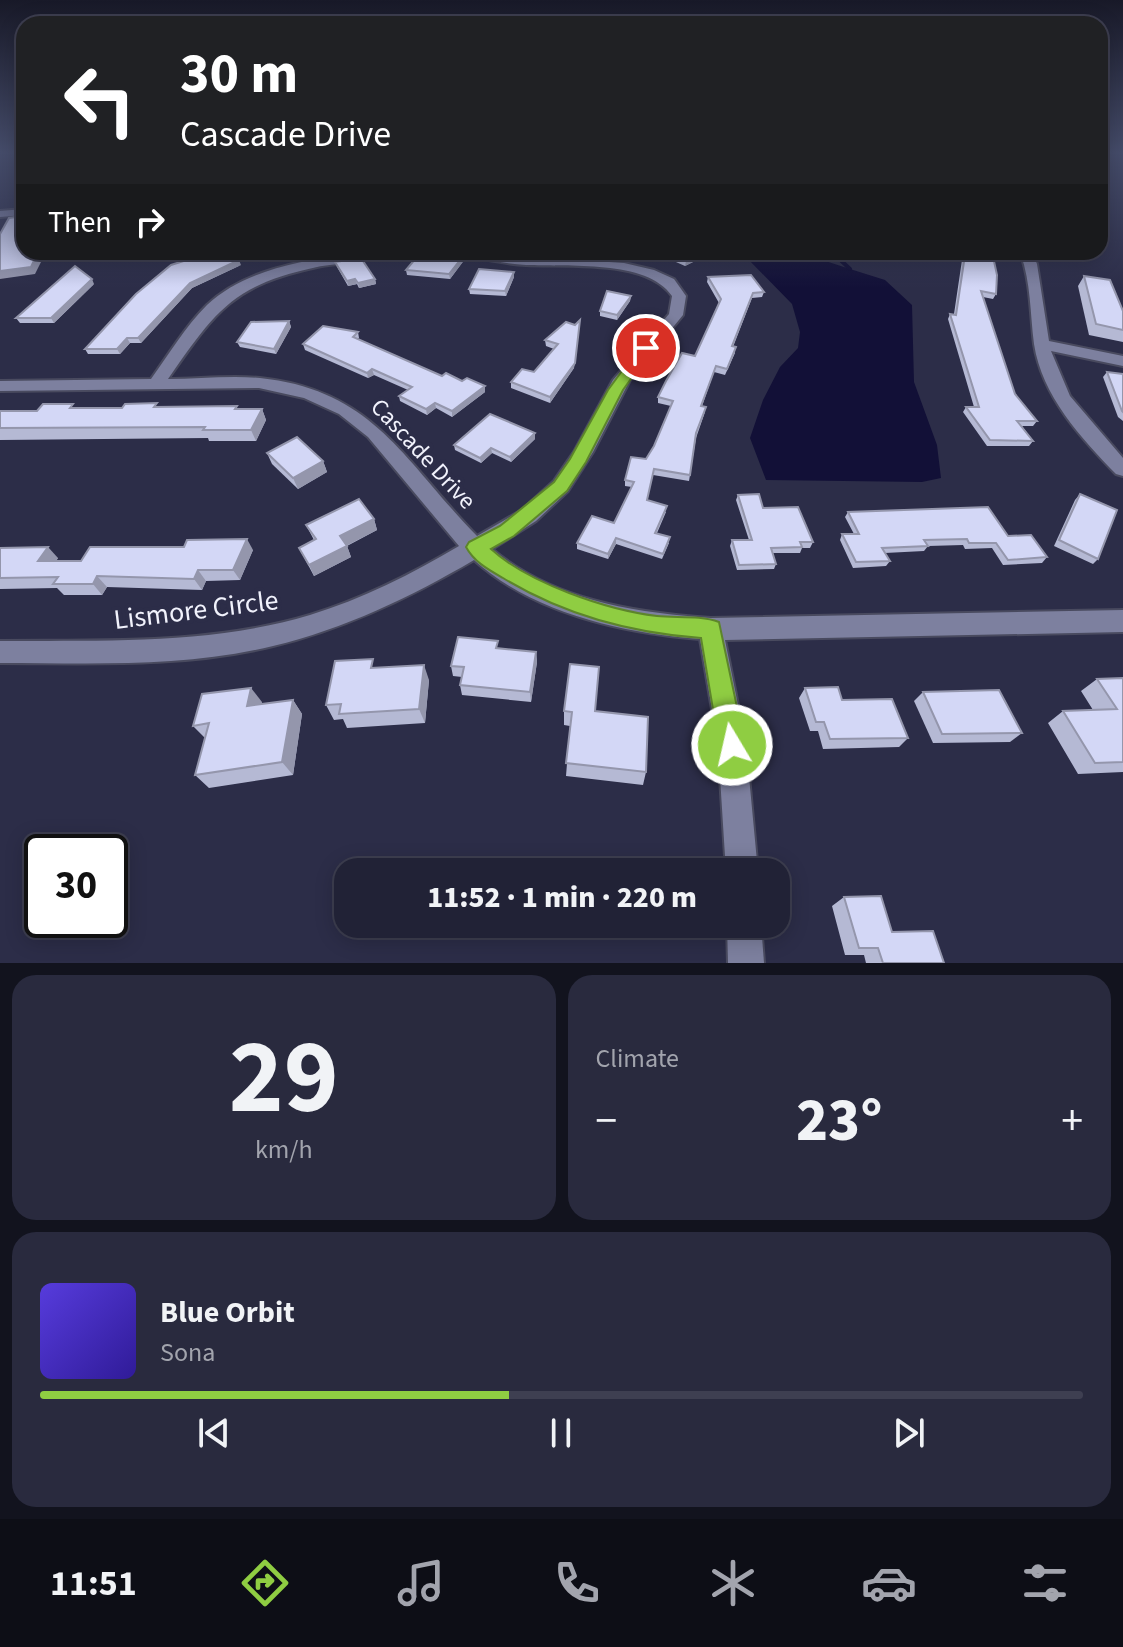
<!DOCTYPE html>
<html lang="en">
<head>
<meta charset="utf-8">
<style>
  :root { --surface:#212236; --page:#292a3e; --text:#f1f3f6; --muted:#a2a4ad; --line:#3e3f51; --accent:#8fcd42 }
  body { margin:0; font-family:"Source Sans 3",sans-serif; background:var(--page); color:var(--text); height:100vh; display:flex; flex-direction:column; font-size:30px; white-space:nowrap }
  * { box-sizing:border-box; margin:0 }
  p { font-size:26px; color:var(--muted) }
  .icon { flex:none; width:44px; height:44px; fill:none; stroke:currentColor; stroke-width:2; stroke-linecap:round; stroke-linejoin:round }
  .map { position:relative; height:963px; overflow:hidden }
  .panel { display:flex; flex-direction:column; gap:12px; padding:12px; background:#12131e; flex:1 }
  .panel>* { flex:none }
  .top-card { position:absolute; left:16px; top:16px; width:1092px; height:244px; border-radius:24px; box-shadow:0 4px 20px #0003,0 0 0 2px var(--line); background:#202124; color:#fff; overflow:hidden }
  .speed { position:absolute; left:24px; top:834px; display:flex; gap:16px; font-size:40px; font-weight:700; text-align:center }
  .speed>* { display:grid; place-content:center; width:104px; height:104px; border-radius:50%; background:var(--surface); box-shadow:0 4px 20px #0003,0 0 0 2px var(--line); line-height:1 }
  .speed .limit { border:4px solid #111; border-radius:12px; background:#fff; color:#111 }
  .pin { position:absolute; display:grid; place-items:center; width:68px; height:68px; color:#fff; margin:-34px; border:4px solid #fff; border-radius:50%; box-shadow:0 2px 8px #0007 }
  .me { position:absolute; width:88px; margin:-44px; rotate:351deg; stroke-linejoin:round; filter:drop-shadow(0 0 6px #0008) }
  .turn { display:flex; align-items:center; gap:28px; height:168px; padding:0 32px; font-size:36px }
  .turn .icon { width:104px; height:104px; stroke-width:2.5 }
  .turn b { display:block; font-size:56px; line-height:68px }
  .then { display:flex; align-items:center; height:76px; padding:0 32px; background:#0003; gap:16px; font-size:30px }
  .big { font-size:60px; font-weight:800; line-height:1.1 }
  .panel .card { flex:1; display:flex; flex-direction:column; justify-content:center; gap:12px; min-width:0; padding:0 28px; border-radius:24px; background:var(--page) }
  .panel .dial { align-items:center; gap:0 }
  .dial b { font-size:104px; line-height:1 }
  .song { display:flex; align-items:center; gap:24px }
  .cover { width:96px; height:96px; border-radius:12px; background:linear-gradient(135deg,hsl(250 70% 55%),hsl(250 70% 35%)) }
  .played { height:8px; border-radius:4px; background:linear-gradient(90deg,var(--accent) 45%,var(--line) 45%) }
  .keys { display:flex; justify-content:space-around; direction:ltr }
  .heat { display:flex; justify-content:space-between; align-items:center; font-size:44px; direction:ltr }
  .panel .tiles { flex:1; display:grid; gap:12px; grid-template-columns:1fr 1fr }
  .card:last-child { grid-column:span 2 }
  .trip { position:absolute; left:334px; top:858px; width:456px; height:80px; border-radius:24px; background:var(--surface); box-shadow:0 4px 20px #0003,0 0 0 2px var(--line); font-weight:800; line-height:80px; text-align:center }
  .menu { display:flex; height:128px; justify-content:space-around; align-items:center; background:#0d0e16; color:var(--muted) }
  .menu .icon { width:56px; height:56px }
  .menu .on { color:var(--accent) }
  .menu b { font-size:36px; color:var(--text) }
  .map>svg:first-child { display:block }
</style>
</head>
<body>
<div class="map">
<svg width="1123" height="963" viewBox="0 0 1123 963">
  <rect width="100%" height="100%" fill="#2c2d48"/>
  <path fill="#121037" d="M750,252H798L850,269L885,280L912,305L914,382L937,445L941,478L922,482L766,480L750,438L763,400L780,367L798,348L800,332L792,304L747,258Z"/>
  <g fill="none" stroke-linecap="round" stroke-linejoin="round">
    <path stroke="#121037" stroke-width="4" d="M832,252L850,269"/>
    <defs>
      <g id="street">
        <path d="M24,209V215L0,217V211Z"/>
        <path d="M357,252H383C368,263 336,263 317,267C232,285 215,312 168,379C198,379 230,375 260,378C375,390 405,463 477,536L522,510L554,481L574,452L613,380L669,314L672,296C647,259 567,267 526,265C506,264 485,259 465,256L459,252L624,263L654,270L674,279L686,296L683,315L630,380L593,452L568,491L536,521L492,549C552,600 635,613 711,618L1123,610V632L725,640L746,745L758,872H726L718,745L700,639C622,633 533,613 474,560C411,597 344,629 273,646C184,668 90,663 0,663V641C103,640 210,645 310,615C362,599 412,574 459,546L368,437L339,414L304,398L259,388L0,391V381L151,379C169,354 185,327 207,305C246,268 306,261 357,252Z"/>
        <path d="M1020,252H1032L1037,264L1049,341L1123,356V366L1051,351L1070,396L1123,458V476L1116,474C1081,438 1042,396 1034,344C1030,312 1031,282 1020,252Z"/>
        <path d="M727,924H761L764,963H728Z"/>
      </g>
    </defs>
    <use href="#street" stroke="#494a5f" stroke-width="4"/>
    <use href="#street" fill="#7d809f" fill-rule="evenodd"/>
  </g>
  <g fill="#b5b9d4">
    <path d="M660,252H709V254L685,266L660,255Z"/>
    <path d="M941,252H992L996,294L993,299L983,297L1015,394L1037,421L1033,426H1022L1033,441L1029,446H987L963,412L966,407H974L948,319L950,314H954L962,260L956,259V256L941,253Z"/>
    <path d="M465,259L450,279L407,275L406,270Z"/>
    <path d="M335,262L375,279L376,284L359,288L357,284L348,286L337,267Z"/>
    <path d="M241,265L192,288L141,343H130L120,354H88L85,349L136,294Z"/>
    <path d="M514,272V277L506,296L470,294L469,289Z"/>
    <path d="M1084,276L1123,311V342L1089,335L1078,286Z"/>
    <path d="M708,277L764,292L762,297L752,298L733,347L735,353L725,375L714,372L702,406L705,412L696,438L689,481L653,475L647,500L666,512L657,533L669,543L662,559L616,544L608,559L577,549V543L614,523L632,487L625,486V480L646,459L654,446L671,406L658,403V397L695,356L719,303L707,282Z"/>
    <path d="M94,284L54,323H20L16,318Z"/>
    <path d="M631,296L630,301L617,320L600,316V311Z"/>
    <path d="M289,321L291,327L276,354L240,347L237,342Z"/>
    <path d="M575,325H579L574,368L550,403L511,388V382L534,372L554,349L546,346L545,340Z"/>
    <path d="M358,332L359,338L357,339L442,376L485,386V392L452,417L436,408L427,415L400,401L399,396L408,390L374,375L368,378L305,350L303,344Z"/>
    <path d="M1107,372L1123,374V421L1118,417L1103,377Z"/>
    <path d="M159,407L262,409L266,420L256,441H209L208,438L0,440V411Z"/>
    <path d="M535,439L511,462L492,453L481,463L455,450L454,445Z"/>
    <path d="M267,453L323,461L327,472L298,489L272,464Z"/>
    <path d="M1080,494L1098,559L1093,564L1054,546L1075,500Z"/>
    <path d="M738,495L763,508L813,542L810,548H802L800,553H773L776,564L774,569L737,570L730,546L732,540H749L736,500Z"/>
    <path d="M848,512L1008,536L1047,557L1042,563L1003,565L992,548L965,549L963,545L928,546L924,551L885,553L890,561L886,566L853,568L840,540L842,534H854L845,517Z"/>
    <path d="M374,519L377,530L347,546L351,557L314,576L299,548L314,540L306,525Z"/>
    <path d="M0,548L58,558L56,561H81L253,550L240,580L206,581L202,590L107,587L102,595H64L57,588L0,589Z"/>
    <path d="M499,648L536,652L537,662L531,702L462,695L460,685L462,677L453,676L451,666Z"/>
    <path d="M376,667L429,680L425,723L347,728L343,719L334,720L326,705Z"/>
    <path d="M1123,678V772L1078,774L1048,723L1063,711L1093,710L1081,691L1097,679Z"/>
    <path d="M805,688L842,700L908,738L899,747L823,749L818,731H810L799,698Z"/>
    <path d="M923,692L1022,733L1010,742L933,743L914,701Z"/>
    <path d="M293,700L302,714L293,775L209,788L195,775L205,738L193,726L262,702L261,704Z"/>
    <path d="M564,711H595L646,772L643,785L566,776L570,726L564,725Z"/>
    <path d="M844,897L892,932L944,963H866L864,955H845L832,906Z"/>
  </g>
  <g fill="#9496ac">
    <path d="M38,252H46L35,274L0,279V271Z"/>
    <path d="M263,252H279L264,255Z"/>
    <path d="M704,252H709V254L685,266L686,261Z"/>
    <path d="M465,254V259L450,279L449,274Z"/>
    <path d="M239,260L241,265L192,288L141,343L138,338L190,283Z"/>
    <path d="M514,272V277L506,296L505,291Z"/>
    <path d="M92,279L94,284L54,323L51,318Z"/>
    <path d="M355,279L357,284L348,286L347,281Z"/>
    <path d="M375,279L376,284L359,288L358,283Z"/>
    <path d="M631,296L630,301L617,320V315Z"/>
    <path d="M289,321L291,327L276,354L274,349Z"/>
    <path d="M579,325L574,368L550,403V397Z"/>
    <path d="M127,338L130,343L120,354L117,349Z"/>
    <path d="M372,369L374,375L368,378L367,373Z"/>
    <path d="M485,386V392L452,417V411Z"/>
    <path d="M435,403L436,408L427,415L426,409Z"/>
    <path d="M262,409L266,420L256,441L251,430Z"/>
    <path d="M535,433V439L511,462L510,457Z"/>
    <path d="M491,448L492,453L481,463L480,458Z"/>
    <path d="M323,461L327,472L298,489L293,478Z"/>
    <path d="M374,519L377,530L344,547L340,536Z"/>
    <path d="M616,538V544L608,559V554Z"/>
    <path d="M247,539L253,550L240,580L233,570Z"/>
    <path d="M347,546L351,557L314,576L309,565Z"/>
    <path d="M48,547L58,558L49,572L38,561Z"/>
    <path d="M198,570L206,581L202,590L194,579Z"/>
    <path d="M97,576L107,587L102,595L93,584Z"/>
    <path d="M536,652L537,662L531,702L530,692Z"/>
    <path d="M424,665L429,680L425,723L419,709Z"/>
    <path d="M251,688L262,702L258,720L247,706Z"/>
    <path d="M293,700L302,714L293,775L282,762Z"/>
  </g>
  <g fill="#d3d7f6" stroke="#9496ac" stroke-width="2">
    <path d="M24,216V252H38L31,267L0,271V234L9,218Z"/>
    <path d="M212,252H217L239,260L190,283L138,338H127L117,349H85L136,294L171,265Z"/>
    <path d="M421,252H461L465,254L449,274L406,270Z"/>
    <path d="M665,252H704L686,261Z"/>
    <path d="M958,252H992L997,275L996,294L981,291L1015,394L1037,421H1017L1033,441L990,440L966,407H979L950,314L956,315L965,255H959Z"/>
    <path d="M361,258L375,279L358,283L355,279L347,281L335,262Z"/>
    <path d="M75,266L92,279L51,318H16Z"/>
    <path d="M479,269L514,272L505,291L469,289Z"/>
    <path d="M751,275L764,292L753,293L732,346L736,347L727,369L716,366L701,406L706,407L696,433L690,475L654,469L647,500L667,506L655,533L670,537L663,554L616,538L608,554L577,543L592,516L614,523L634,482L625,480L631,457L646,459L654,446L673,401L658,397L666,381L682,353L695,356L721,299L708,277Z"/>
    <path d="M1084,276L1110,280L1123,311V330L1096,324Z"/>
    <path d="M607,291L631,296L617,315L600,311Z"/>
    <path d="M580,320L575,363L550,397L511,382L522,369L534,372L558,344L545,340L566,322L575,325Z"/>
    <path d="M289,321L274,349L237,342L251,322Z"/>
    <path d="M323,326L358,332L353,337L442,376L446,373L462,381L467,378L485,386L452,411L435,403L426,409L399,396L412,387L372,369L367,373L303,344Z"/>
    <path d="M1107,372L1123,374V412L1122,411Z"/>
    <path d="M157,403L154,407L237,406L235,409H262L251,430H203L205,427L0,428V411H37L43,404H73L70,408H122L125,404Z"/>
    <path d="M490,414L535,433L510,457L491,448L480,458L454,445Z"/>
    <path d="M297,437L323,461L293,478L267,453Z"/>
    <path d="M759,494L763,508L798,507L813,542H800L802,547L771,548L776,564L739,565L732,540H752L738,495Z"/>
    <path d="M1080,494L1117,510L1098,559L1059,540Z"/>
    <path d="M359,499L374,519L340,536L347,546L309,565L299,548L316,539L306,525Z"/>
    <path d="M988,507L1008,536L1031,535L1047,557L1008,560L996,543H969L967,539L924,540L928,546L882,548L890,561L856,562L842,534H859L848,512Z"/>
    <path d="M247,539L233,570H198L194,579L97,576L93,584H53L58,577L0,578V548L48,547L38,561H81L90,547H184L187,540Z"/>
    <path d="M458,637L498,641L496,648L536,652L530,692L460,685L464,667L451,666Z"/>
    <path d="M373,659L371,668L424,665L419,709L339,714L341,704L326,705L335,661Z"/>
    <path d="M570,664L599,667L595,711L648,717L646,772L566,763L572,712L564,711Z"/>
    <path d="M1123,678V762L1095,763L1063,711L1117,709L1097,679Z"/>
    <path d="M838,687L842,700L892,699L908,738L830,739L824,722H816L805,688Z"/>
    <path d="M251,688L247,706L293,700L282,762L195,775L209,723L193,726L202,694Z"/>
    <path d="M999,690L1022,733L942,734L923,692Z"/>
    <path d="M881,896L892,932L933,931L944,963H883L878,948H859L844,897Z"/>
  </g>
  <linearGradient id="sky" x2="0" y2="1"><stop stop-color="#181928"/><stop offset="0.53" stop-color="#454c6a"/><stop offset="1" stop-color="#454c6a" stop-opacity="0"/></linearGradient>
  <rect width="1123" height="288" fill="url(#sky)"/>
  <path fill="#8fcd42" stroke="#5d852b" stroke-width="2" d="M646,344L653,348L623,390L586,462L567,491L514,536L491,549C528,583 607,610 657,616C677,618 700,615 719,622L745,745L741,754L732,758L722,754L719,745L701,638C631,633 564,615 503,578C489,570 474,562 466,547L469,542L500,526L554,482L570,459L608,390L641,345Z"/>
  <g text-anchor="middle" dominant-baseline="central" stroke-width="8" stroke-linejoin="round" paint-order="stroke">
    <g font-size="24" fill="#f1f2fc" stroke="#2c2d48">
      <text transform="translate(423 454) rotate(47)">Cascade Drive</text>
    </g>
    <g font-size="28" fill="#f1f2fc" stroke="#2c2d48">
      <text transform="translate(196 610) rotate(-7)">Lismore Circle</text>
    </g>
  </g>
</svg>
<div class="speed"><div class="limit">30</div></div>
<div class="pin" style="left:646px;top:348px;background:#d93025"><svg class="icon" aria-label="arrive" viewBox="0 0 24 24"><path d="M6 21V4h12l-3 4 3 4H6"/></svg></div>
<svg class="me" style="left:732px;top:745px" viewBox="-20 -20 40 40"><circle r="17" fill="#8fcd42" stroke="#fff" stroke-width="3"/><path d="M0-11L8 9 0 5-8 9z" fill="#fff"/></svg>
<div class="trip">11:52 · 1 min · 220 m</div>
<div class="top-card">
<div class="turn"><svg class="icon" aria-label="left" viewBox="0 0 24 24"><path d="M17 20v-9H6M10 6l-5 5 5 5"/></svg><div><b>30 m</b>Cascade Drive</div></div>
<div class="then">Then<svg class="icon" aria-label="right" viewBox="0 0 24 24"><path d="M7 20v-9h11M14 6l5 5-5 5"/></svg></div>
</div>
</div>
<section class="panel">
<div class="tiles">
<div class="card dial"><b>29</b><p>km/h</p></div>
<div class="card"><p>Climate</p>
<div class="heat"><a>−</a><b class="big">23°</b><a>+</a></div>
</div>
<div class="card">
<div class="song"><i class="cover"></i><div><b>Blue Orbit</b><p>Sona</p></div></div>
<div class="played"></div>
<div class="keys"><svg class="icon" aria-label="previous" viewBox="0 0 24 24"><path d="M18 5L8 12l10 7zM5 5v14"/></svg><svg class="icon" aria-label="pause" viewBox="0 0 24 24"><path d="M8 5v14M16 5v14"/></svg><svg class="icon" aria-label="next" viewBox="0 0 24 24"><path d="M6 5l10 7-10 7zM19 5v14"/></svg></div>
</div>
</div>
</section>
<nav class="menu">
<b>11:51</b>
<svg class="icon on" aria-label="directions" viewBox="0 0 24 24"><path d="M12 3l9 9-9 9-9-9zM9 14v-3h6M13 9l2 2-2 2"/></svg>
<svg class="icon" aria-label="music" viewBox="0 0 24 24"><path d="M9 18V5l10-2v13"/><circle cx="6" cy="18" r="3"/><circle cx="16" cy="16" r="3"/></svg>
<svg class="icon" aria-label="phone" viewBox="0 0 24 24"><path d="M5 4h4l2 5-3 2q2 4 5 5l2-3 5 2v4C11 20 4 13 5 4z"/></svg>
<svg class="icon" aria-label="climate" viewBox="0 0 24 24"><path d="M12 3v18M4 7l16 10M4 17L20 7"/></svg>
<svg class="icon" aria-label="car" viewBox="0 0 24 24"><path d="M5 17H2v-5l4-1 3-4h7l3 4 3 1v5h-3M9 17h6M6 11h13"/><circle cx="7" cy="17" r="2"/><circle cx="17" cy="17" r="2"/></svg>
<svg class="icon" aria-label="filters" viewBox="0 0 24 24"><path d="M4 7h16M4 17h16"/><circle cx="9" cy="7" r="2"/><circle cx="15" cy="17" r="2"/></svg>
</nav>
</body>
</html>
